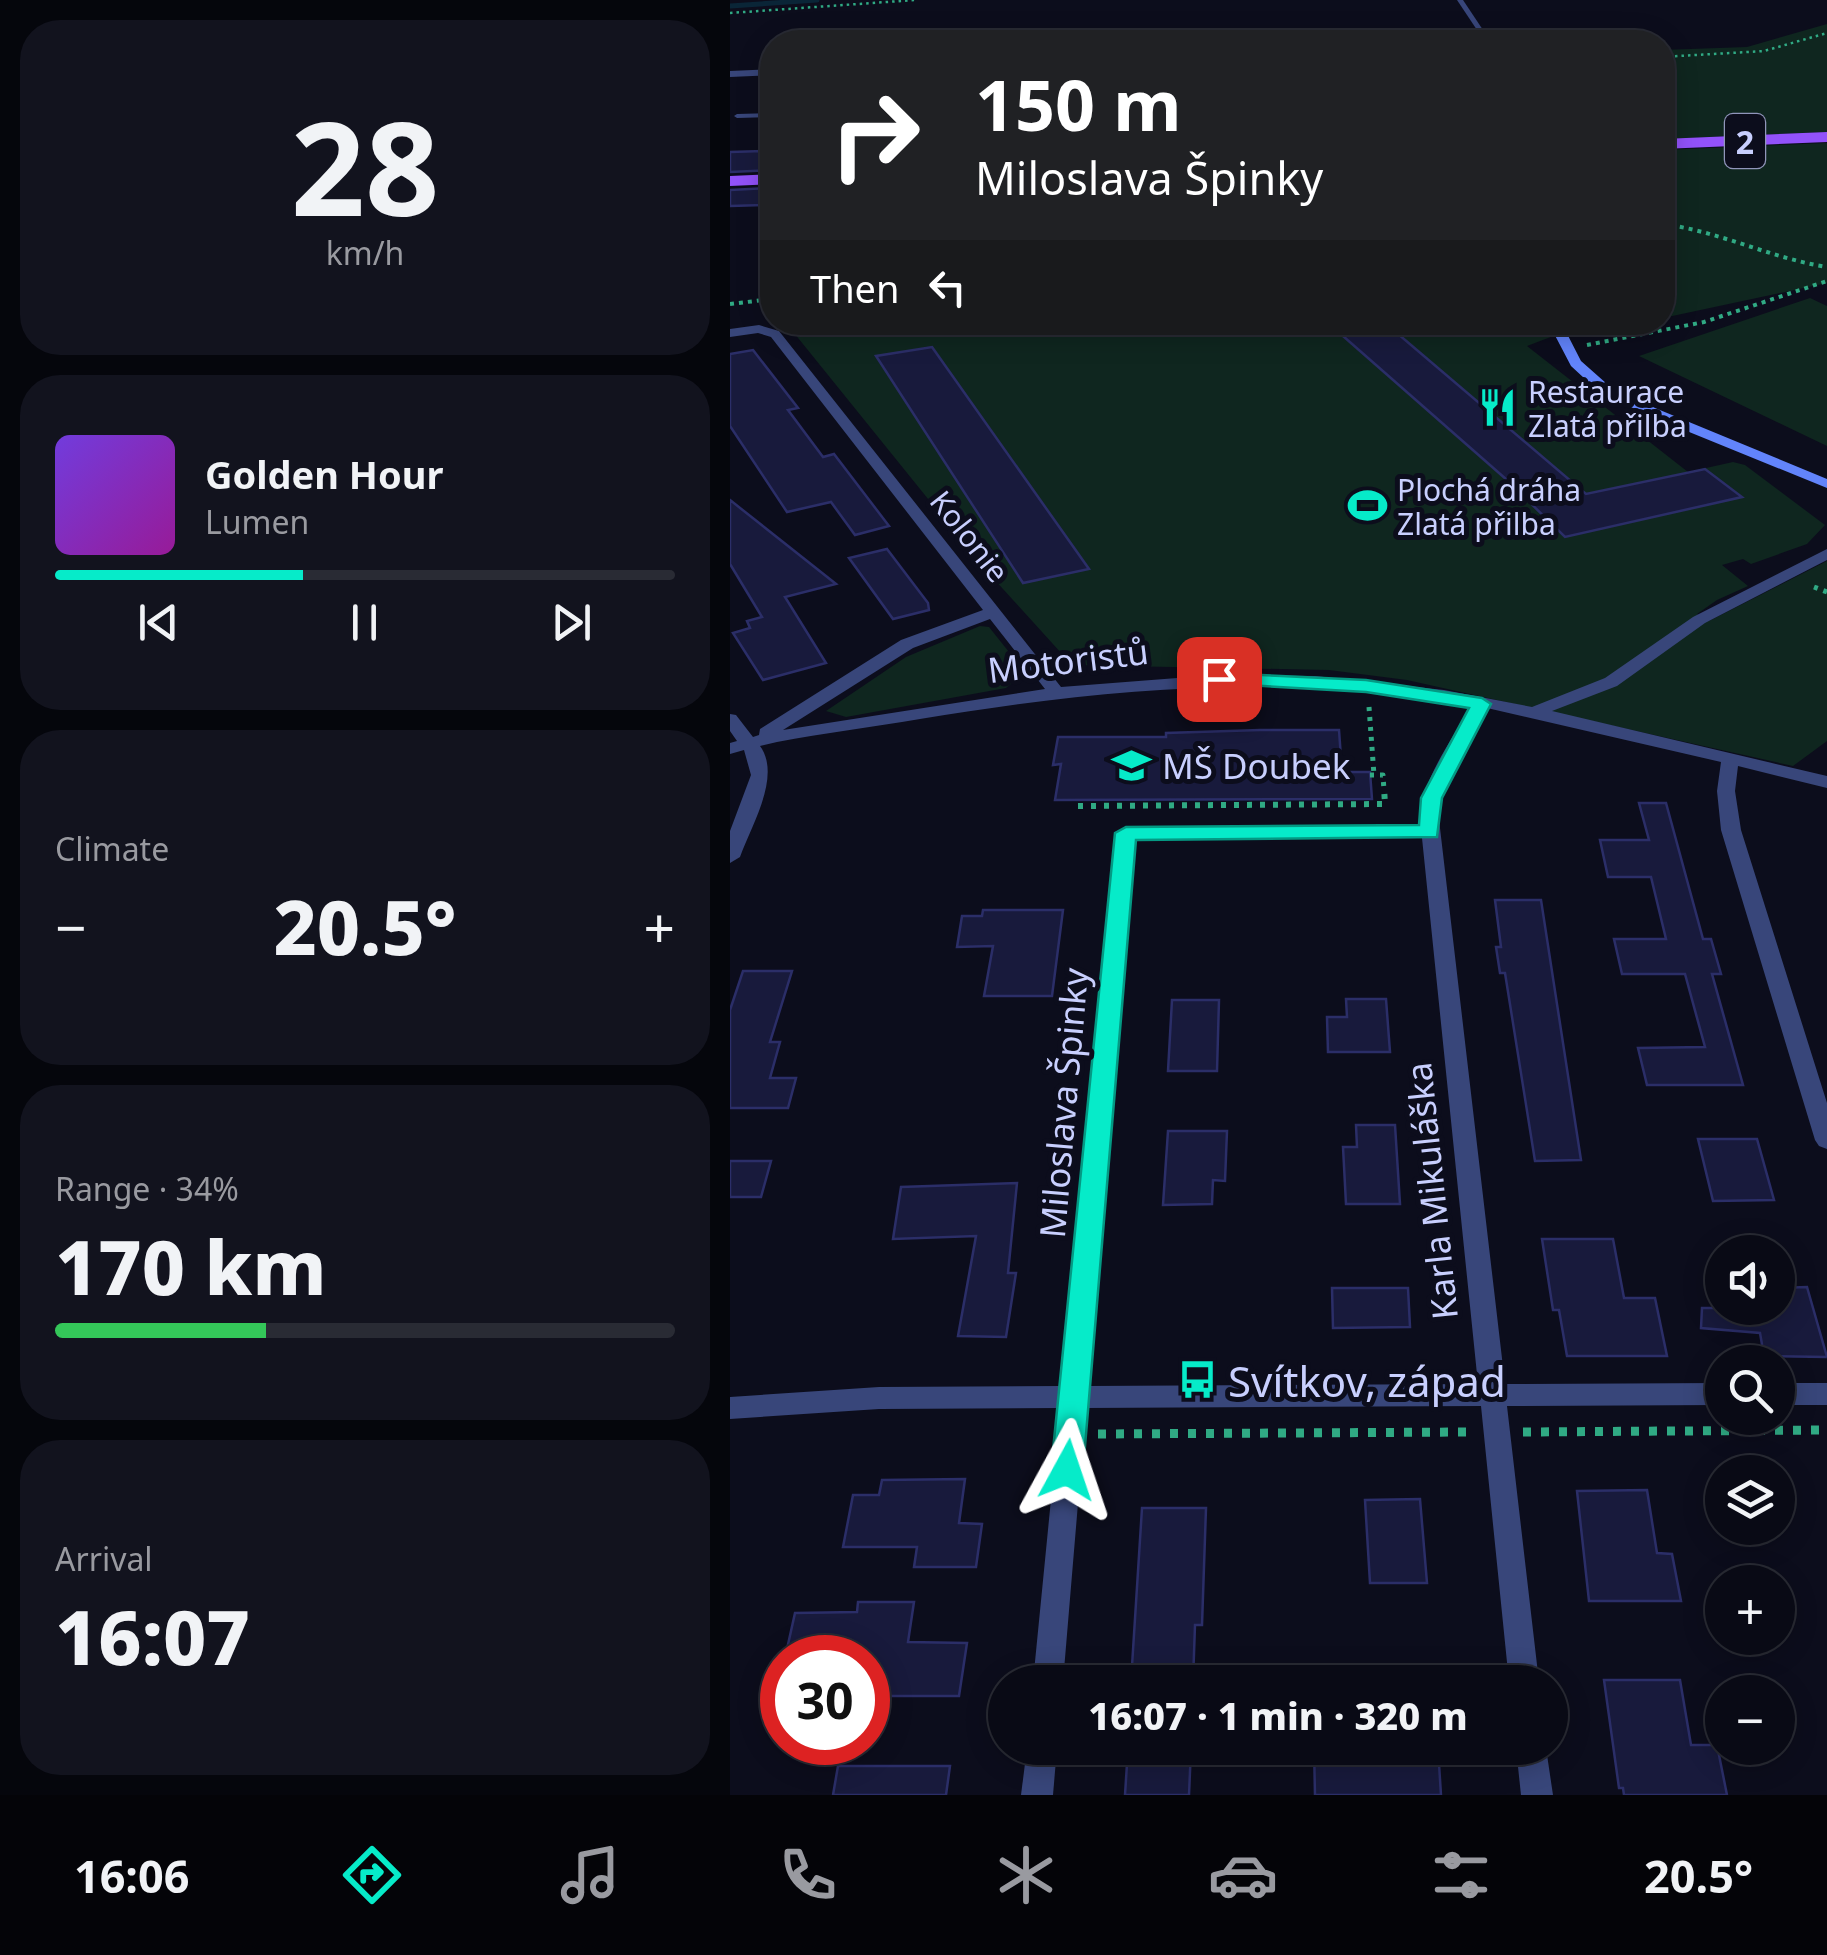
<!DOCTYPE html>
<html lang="en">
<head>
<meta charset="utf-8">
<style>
  :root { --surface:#090a15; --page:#12131e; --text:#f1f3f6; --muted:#999aa0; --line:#292b34; --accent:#06ebc9 }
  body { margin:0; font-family:"Noto Sans",sans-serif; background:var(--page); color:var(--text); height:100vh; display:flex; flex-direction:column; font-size:38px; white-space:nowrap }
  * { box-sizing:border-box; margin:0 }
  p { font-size:32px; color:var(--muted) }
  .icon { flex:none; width:55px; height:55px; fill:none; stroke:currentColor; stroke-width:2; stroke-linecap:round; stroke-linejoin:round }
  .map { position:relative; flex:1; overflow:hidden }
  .sheet { display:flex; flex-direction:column; gap:20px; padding:20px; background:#05060c; width:730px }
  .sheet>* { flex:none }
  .top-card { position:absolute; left:30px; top:30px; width:915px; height:305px; border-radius:40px; box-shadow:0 5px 25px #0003,0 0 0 2px var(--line); background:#202124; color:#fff; overflow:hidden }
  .controls { position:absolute; left:975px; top:1235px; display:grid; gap:20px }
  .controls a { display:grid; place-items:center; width:90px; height:90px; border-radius:50%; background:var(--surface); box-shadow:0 5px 25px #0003,0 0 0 2px var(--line); font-size:50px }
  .speed { position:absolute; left:30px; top:1635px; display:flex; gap:20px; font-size:50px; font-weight:700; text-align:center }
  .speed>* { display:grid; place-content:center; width:130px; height:130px; border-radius:50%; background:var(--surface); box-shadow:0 5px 25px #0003,0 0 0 2px var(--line); line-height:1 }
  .speed .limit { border:15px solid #d22; background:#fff; color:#111 }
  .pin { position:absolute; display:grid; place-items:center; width:85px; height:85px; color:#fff; margin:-42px; border-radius:20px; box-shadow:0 5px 15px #0006 }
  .me { position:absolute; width:110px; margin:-55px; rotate:5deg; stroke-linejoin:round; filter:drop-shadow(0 0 8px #0008) }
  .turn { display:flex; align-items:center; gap:35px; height:210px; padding:0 50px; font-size:45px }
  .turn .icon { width:130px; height:130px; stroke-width:2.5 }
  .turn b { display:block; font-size:70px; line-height:85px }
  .then { display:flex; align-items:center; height:95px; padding:0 50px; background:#0003; gap:20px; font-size:38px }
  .big { font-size:75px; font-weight:800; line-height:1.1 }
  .sheet .widget { flex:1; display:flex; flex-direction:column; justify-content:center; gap:15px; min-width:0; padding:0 35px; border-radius:40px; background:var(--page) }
  .sheet .dial { align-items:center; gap:0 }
  .dial b { font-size:130px; line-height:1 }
  .song { display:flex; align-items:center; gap:30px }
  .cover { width:120px; height:120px; border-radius:15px; background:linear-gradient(135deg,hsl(260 70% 55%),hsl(300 70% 35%)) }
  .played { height:10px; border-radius:5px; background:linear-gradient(90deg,var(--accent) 40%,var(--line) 40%) }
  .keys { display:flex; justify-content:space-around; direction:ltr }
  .heat { display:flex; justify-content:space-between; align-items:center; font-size:55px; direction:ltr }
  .charge { height:15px; border-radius:8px; background:linear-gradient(90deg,#34c759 34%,var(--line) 0) }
  .trip { position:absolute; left:258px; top:1665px; width:580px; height:100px; border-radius:50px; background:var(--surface); box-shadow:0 5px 25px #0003,0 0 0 2px var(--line); font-weight:800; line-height:100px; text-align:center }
  .menu { display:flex; height:160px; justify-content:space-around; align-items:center; background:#040408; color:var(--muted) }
  .menu .icon { width:70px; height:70px }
  .menu .selected { color:var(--accent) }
  .menu b { font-size:45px; color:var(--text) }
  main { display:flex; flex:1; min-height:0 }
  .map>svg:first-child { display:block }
</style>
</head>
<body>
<main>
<section class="sheet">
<div class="widget dial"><b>28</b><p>km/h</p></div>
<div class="widget">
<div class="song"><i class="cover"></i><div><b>Golden Hour</b><p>Lumen</p></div></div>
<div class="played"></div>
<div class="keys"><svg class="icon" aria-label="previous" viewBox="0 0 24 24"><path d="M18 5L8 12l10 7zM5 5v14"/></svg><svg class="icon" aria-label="pause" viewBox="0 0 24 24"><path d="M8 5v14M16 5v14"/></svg><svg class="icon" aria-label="next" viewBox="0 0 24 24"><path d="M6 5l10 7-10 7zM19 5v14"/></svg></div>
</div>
<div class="widget"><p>Climate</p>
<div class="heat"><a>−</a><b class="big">20.5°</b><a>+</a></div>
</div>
<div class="widget"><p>Range · 34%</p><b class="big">170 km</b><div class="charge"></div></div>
<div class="widget"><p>Arrival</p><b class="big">16:07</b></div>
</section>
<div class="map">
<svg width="1097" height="1795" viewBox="0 0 1097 1795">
  <rect width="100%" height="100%" fill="#0c0d1c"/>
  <g fill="#0f261f">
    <path d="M1097,24V132L933,139L932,50L1017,47Z"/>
    <path d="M1097,143V283L933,318V150Z"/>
    <path d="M1080,298L1097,306V446L909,356Z"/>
    <path d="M56,323H907L847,327L797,346L958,472L1003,462L1015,465L1095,525L1077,544L1021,564L1013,559L992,565L1018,586L987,600L967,614L979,621L1097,561V741L1063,766L677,680L599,670L342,665L253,567Z"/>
    <path d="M250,626L259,627L295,672L276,688L116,717L96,711L176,657Z"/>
  </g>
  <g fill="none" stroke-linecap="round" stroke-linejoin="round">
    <path stroke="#0a2537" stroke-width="5" d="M0,6L87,0"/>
  </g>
  <g fill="#181a3c" stroke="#2b2e68" stroke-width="2.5">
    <path d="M33,151L32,154H42V170L0,172V152Z"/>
    <path d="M39,188L34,205L0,206V190Z"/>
    <path d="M597,322H654L856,494L975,469L1012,497L835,537L777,480Z"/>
    <path d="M202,347L359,569L293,583L146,356Z"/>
    <path d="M23,350L68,408L58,410L93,457L104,454L159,526L125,535L101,502L57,512L0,426V354Z"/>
    <path d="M0,500L106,584L55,597L96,663L33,680L3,633L20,628L17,621L32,617L0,564Z"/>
    <path d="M157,549L198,603L199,610L163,619L119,558Z"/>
    <path d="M530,730H609L612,772H640L642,799L325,800L331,764L323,765L328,737H436V733Z"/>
    <path d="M909,803H936L973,939H981L991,974H982L1013,1085H917L908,1048L975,1047L955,974H892L884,939H936L921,877H878L870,840H919Z"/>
    <path d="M765,900H811L851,1160L805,1161L775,973H770L766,947H771Z"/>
    <path d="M253,910H333L322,996H254L263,946L227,947L232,916H252Z"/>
    <path d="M13,971H62L40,1042H50L40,1078H66L58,1108H0V1010Z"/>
    <path d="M616,999H656L660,1052H598L597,1017H617Z"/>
    <path d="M442,1000H489L487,1071H438Z"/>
    <path d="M626,1125H665L670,1204H616L613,1147H627Z"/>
    <path d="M438,1131H497L495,1181L483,1180L482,1204L433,1205Z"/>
    <path d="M968,1139H1027L1044,1200L983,1201Z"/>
    <path d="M0,1161H41L31,1197H0Z"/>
    <path d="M287,1183L278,1273H286L276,1337L228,1336L246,1236L163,1239L171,1187Z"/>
    <path d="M812,1239H883L894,1298H925L937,1356H837L829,1310H823Z"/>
    <path d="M1077,1287L1097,1357L1034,1356L1030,1333L971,1328L972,1308H1048V1288Z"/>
    <path d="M602,1288H678L680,1327L603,1328Z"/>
    <path d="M235,1479L229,1523L252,1524L246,1567H184L187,1547H113L123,1495H149L152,1480Z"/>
    <path d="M917,1490L927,1553L942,1554L951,1601H859L847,1491Z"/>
    <path d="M690,1499L697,1583H640L635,1500Z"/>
    <path d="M412,1508H476L472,1625H465L463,1682H401Z"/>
    <path d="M128,1602H184L178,1642L237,1643L229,1696H138V1658H55L65,1613L127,1612Z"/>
    <path d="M874,1680H950L961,1745H987L997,1795H894L893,1788H889Z"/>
    <path d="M398,1748H461L459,1795H395Z"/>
    <path d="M584,1748H708L711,1795H585Z"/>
    <path d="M108,1766H220L216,1795H103Z"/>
  </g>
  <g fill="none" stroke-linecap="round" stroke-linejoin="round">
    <g stroke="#30aa84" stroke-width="2.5" stroke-dasharray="2.5 4" stroke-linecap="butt">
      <path d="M0,13L185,0"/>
      <path d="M932,57L1034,51L1097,33"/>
    </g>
    <g stroke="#30aa84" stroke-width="4" stroke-dasharray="4 5" stroke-linecap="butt">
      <path d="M932,224C989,231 1040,258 1097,267"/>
      <path d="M0,304L42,299"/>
      <path d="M857,345L974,322L1097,281"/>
    </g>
    <g stroke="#30aa84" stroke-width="5" stroke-dasharray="4 6" stroke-linecap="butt">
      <path d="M1084,587L1097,592"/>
      <path d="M639,707L644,775"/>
      <path d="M640,775H653L654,791"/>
    </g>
    <path stroke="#30aa84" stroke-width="6" stroke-dasharray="5 8" stroke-linecap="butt" d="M348,806L655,804L654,788"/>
    <g stroke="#30aa84" stroke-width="9" stroke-dasharray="8 10" stroke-linecap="butt">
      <path d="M793,1432L1097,1430"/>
      <path d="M368,1434L741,1432"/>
      <path d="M822,1692L828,1739"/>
    </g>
    <g fill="#38467a" fill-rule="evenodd">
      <path d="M727,0H733L761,42H755Z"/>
      <path d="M689,39L691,40L692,42H686Z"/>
      <path d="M42,113V117L7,118L4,116L7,114Z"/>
    </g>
    <g fill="#38467a" fill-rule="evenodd">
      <path d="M42,69V75L0,77V71Z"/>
      <path d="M29,325L49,331L331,687L486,675L585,676L714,690L802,707L875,678L963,617L1097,549V560L975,623L887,686L822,711L1097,776V788L1008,766L1005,791L1011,830L1097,1103V1149L1089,1146L1085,1140L991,830L987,791L991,762L757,708L717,782L708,811L775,1384L992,1383V1405L777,1406L809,1682H779L751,1406L356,1408L333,1682H303L330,1408L149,1409L0,1419V1397L149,1387L332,1386L386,833L396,827L691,826C687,784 722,741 741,706C553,672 377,688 190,719C142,727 94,733 47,742L30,746C52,776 21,826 10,857L0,863V831L21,775L14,750L0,754V743L7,741L0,731V714L6,715L23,737L29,735L30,729L171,640L253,610L41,337L28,333L0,337V329ZM260,619L315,689L53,730L183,648ZM692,838L748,1384L358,1386L405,839Z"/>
      <rect x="1048" y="1383" width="49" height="22"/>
      <path d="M297,1748H327L323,1795H291Z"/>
      <path d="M786,1748H816L823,1795H791Z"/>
    </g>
    <path fill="#6284fb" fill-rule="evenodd" d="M818,322H831L851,361L877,384L925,408L1097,479V488L915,414L867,390L841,366Z"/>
    <g fill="#9252fa" fill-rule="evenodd">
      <path d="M1097,132V142L932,149V139Z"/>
      <path d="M42,174V184L0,186V176Z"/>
    </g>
  </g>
  <path fill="#06ebc9" stroke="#049983" stroke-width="2.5" d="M489,673L636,680L752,698L761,704L712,798L707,837L406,840L353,1470L348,1479L337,1483L326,1479L321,1470L385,833L396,827L689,825L691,798L739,708L636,692L482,683L479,679Z"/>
  <defs>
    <symbol id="restaurant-bare" viewBox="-9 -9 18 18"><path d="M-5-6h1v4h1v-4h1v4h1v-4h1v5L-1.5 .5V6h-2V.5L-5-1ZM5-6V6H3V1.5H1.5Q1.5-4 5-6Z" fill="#06ebc9" stroke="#0c0d1c" stroke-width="2.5" paint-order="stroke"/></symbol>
    <symbol id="stadium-bare" viewBox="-9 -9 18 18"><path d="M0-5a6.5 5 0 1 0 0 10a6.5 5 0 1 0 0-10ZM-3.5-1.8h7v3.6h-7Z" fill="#06ebc9" stroke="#0c0d1c" stroke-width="2.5" paint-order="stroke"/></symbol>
    <symbol id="school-bare" viewBox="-9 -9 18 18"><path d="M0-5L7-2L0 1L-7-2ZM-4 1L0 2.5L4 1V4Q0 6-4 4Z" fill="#06ebc9" stroke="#0c0d1c" stroke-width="2.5" paint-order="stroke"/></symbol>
    <symbol id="bus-bare" viewBox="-9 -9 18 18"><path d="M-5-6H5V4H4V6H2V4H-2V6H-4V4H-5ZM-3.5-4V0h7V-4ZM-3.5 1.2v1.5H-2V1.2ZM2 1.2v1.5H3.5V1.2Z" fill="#06ebc9" stroke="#0c0d1c" stroke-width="2.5" paint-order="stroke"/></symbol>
  </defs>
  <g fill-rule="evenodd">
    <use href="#restaurant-bare" x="740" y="380" width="55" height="55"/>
    <use href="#stadium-bare" x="610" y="478" width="55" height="55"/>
    <use href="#school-bare" x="374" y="738" width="55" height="55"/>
    <use href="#bus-bare" x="440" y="1352" width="55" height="55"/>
  </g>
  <g text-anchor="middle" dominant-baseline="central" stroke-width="10" stroke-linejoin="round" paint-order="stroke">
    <g font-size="30" fill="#c8cffe" stroke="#0c0d1c" text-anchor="start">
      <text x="798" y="391">Restaurace<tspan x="798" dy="34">Zlatá přilba</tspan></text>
      <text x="667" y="489">Plochá dráha<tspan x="667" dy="34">Zlatá přilba</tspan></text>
    </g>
    <g font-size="30" fill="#c8cffe" stroke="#0c0d1c">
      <text transform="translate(240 536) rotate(52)">Kolonie</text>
    </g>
    <rect fill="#0c0d1c" stroke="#9095ba" stroke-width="2.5" x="995" y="114" width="40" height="54" rx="8"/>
    <g font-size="32" font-weight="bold" fill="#c8cffe">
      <text x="1015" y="141">2</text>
    </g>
    <g font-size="35" fill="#c8cffe" stroke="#0c0d1c">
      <text transform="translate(338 660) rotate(-7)">Motoristů</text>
      <text transform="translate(333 1103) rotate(-85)">Miloslava Špinky</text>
      <text transform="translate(701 1191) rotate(-96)">Karla Mikuláška</text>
    </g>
    <g font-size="35" fill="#c8cffe" stroke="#0c0d1c" text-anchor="start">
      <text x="432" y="765">MŠ Doubek</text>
    </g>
    <g font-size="42" fill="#c8cffe" stroke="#0c0d1c" text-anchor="start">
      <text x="498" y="1380">Svítkov, západ</text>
    </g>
  </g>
</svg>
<div class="controls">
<a><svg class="icon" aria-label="sound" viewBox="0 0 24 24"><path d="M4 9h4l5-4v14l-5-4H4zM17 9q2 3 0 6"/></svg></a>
<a><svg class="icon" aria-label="search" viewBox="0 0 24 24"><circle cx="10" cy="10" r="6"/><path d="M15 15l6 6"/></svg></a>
<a><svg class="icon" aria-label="layers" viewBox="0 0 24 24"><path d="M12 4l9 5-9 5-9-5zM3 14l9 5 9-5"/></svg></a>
<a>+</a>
<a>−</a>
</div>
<div class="speed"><div class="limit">30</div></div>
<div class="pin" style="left:489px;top:679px;background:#d93025"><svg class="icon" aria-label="arrive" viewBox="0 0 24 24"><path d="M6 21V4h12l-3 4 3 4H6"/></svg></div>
<svg class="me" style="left:337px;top:1470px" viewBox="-20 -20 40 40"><path d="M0-17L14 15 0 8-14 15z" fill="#06ebc9" stroke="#fff" stroke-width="4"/></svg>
<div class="trip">16:07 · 1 min · 320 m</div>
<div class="top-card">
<div class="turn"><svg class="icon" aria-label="right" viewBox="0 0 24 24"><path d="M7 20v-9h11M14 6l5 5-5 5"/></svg><div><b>150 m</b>Miloslava Špinky</div></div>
<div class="then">Then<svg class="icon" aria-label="left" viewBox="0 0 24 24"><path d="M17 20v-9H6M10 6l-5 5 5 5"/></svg></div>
</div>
</div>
</main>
<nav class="menu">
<b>16:06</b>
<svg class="icon selected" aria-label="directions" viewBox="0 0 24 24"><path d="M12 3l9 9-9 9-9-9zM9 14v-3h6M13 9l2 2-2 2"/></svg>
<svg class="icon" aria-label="music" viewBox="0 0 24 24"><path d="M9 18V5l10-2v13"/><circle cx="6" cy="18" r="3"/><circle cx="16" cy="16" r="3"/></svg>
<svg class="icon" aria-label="phone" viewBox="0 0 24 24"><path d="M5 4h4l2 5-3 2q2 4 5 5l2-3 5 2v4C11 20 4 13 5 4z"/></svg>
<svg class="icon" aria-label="climate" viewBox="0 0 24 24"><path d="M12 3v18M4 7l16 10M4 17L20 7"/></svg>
<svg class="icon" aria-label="car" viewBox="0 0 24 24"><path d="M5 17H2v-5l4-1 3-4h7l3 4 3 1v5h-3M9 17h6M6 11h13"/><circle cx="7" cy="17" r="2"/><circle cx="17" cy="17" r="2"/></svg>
<svg class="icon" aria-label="filters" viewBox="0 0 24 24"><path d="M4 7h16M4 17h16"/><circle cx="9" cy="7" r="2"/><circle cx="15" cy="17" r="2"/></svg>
<b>20.5°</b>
</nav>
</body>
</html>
